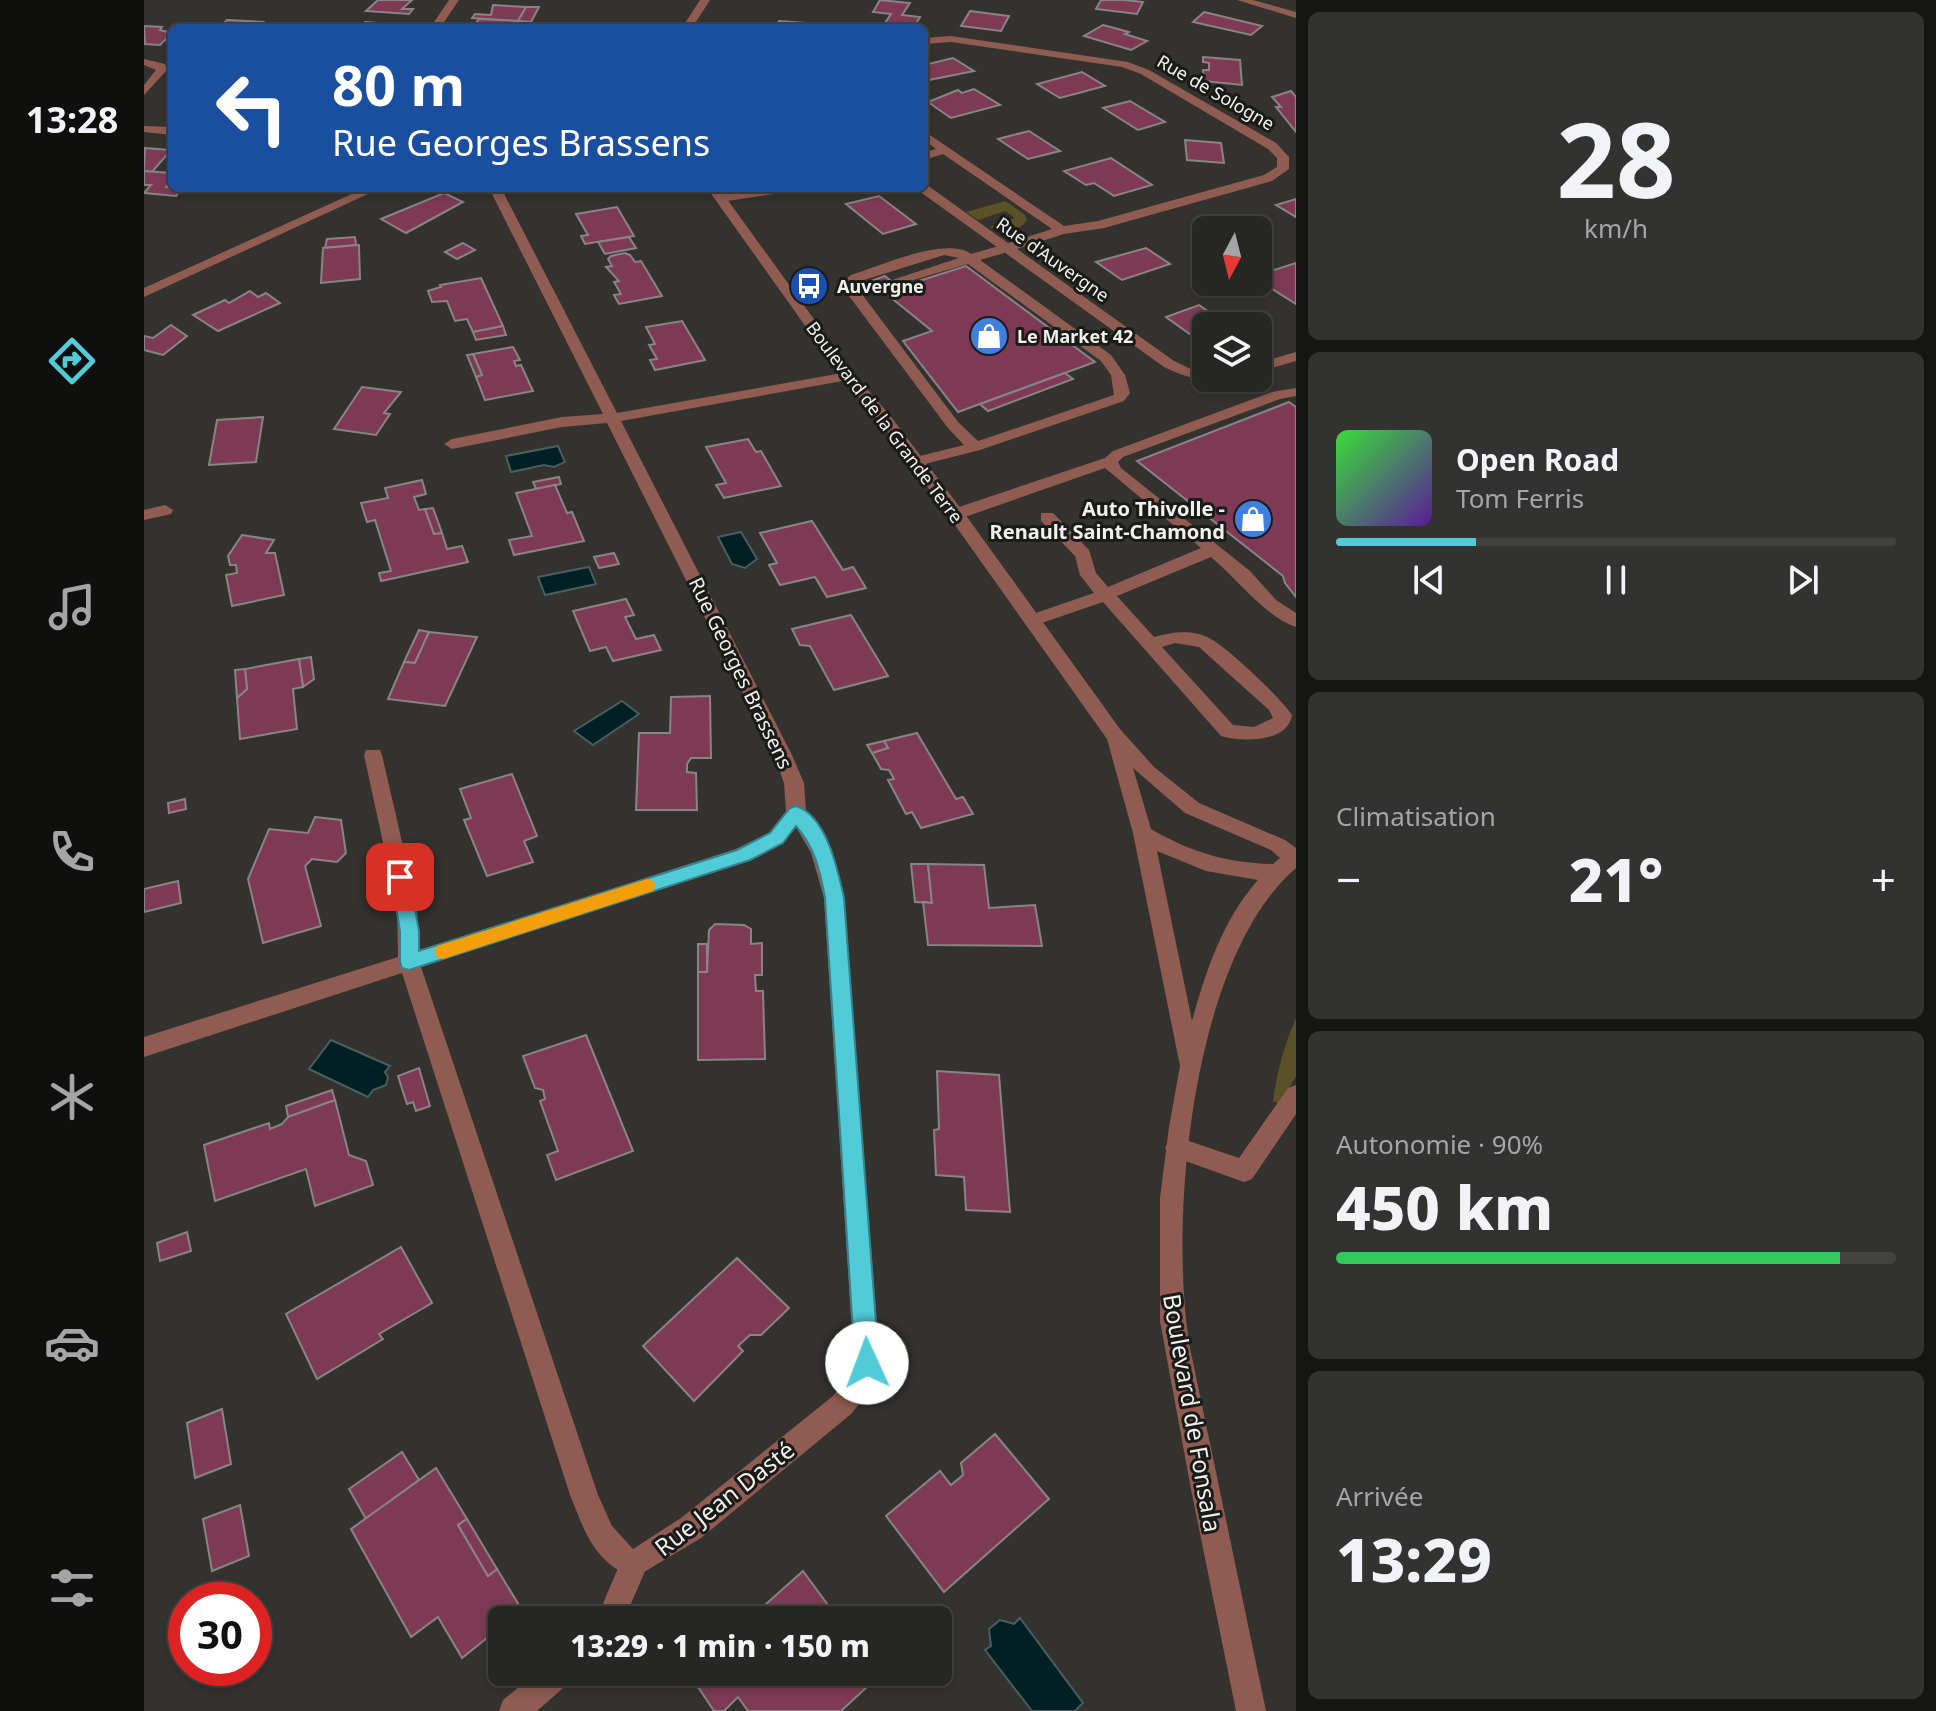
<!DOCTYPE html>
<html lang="fr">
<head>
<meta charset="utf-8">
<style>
  :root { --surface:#262623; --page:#323230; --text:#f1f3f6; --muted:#a4a5a6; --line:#424341; --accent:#52cbd9 }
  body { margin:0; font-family:"Noto Sans",sans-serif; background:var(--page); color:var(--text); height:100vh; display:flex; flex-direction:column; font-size:30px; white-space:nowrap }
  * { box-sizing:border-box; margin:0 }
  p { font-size:26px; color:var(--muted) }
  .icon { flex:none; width:44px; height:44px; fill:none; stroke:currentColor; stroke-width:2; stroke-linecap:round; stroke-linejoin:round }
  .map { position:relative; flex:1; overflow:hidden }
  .side { display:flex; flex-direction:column; gap:12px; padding:12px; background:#151513; width:640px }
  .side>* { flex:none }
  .banner { position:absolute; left:24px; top:24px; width:760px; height:168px; border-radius:12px; box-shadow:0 4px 12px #0003,0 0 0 2px var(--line); background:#1a4fa0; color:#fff; overflow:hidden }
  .needle { width:52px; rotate:187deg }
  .fabs { position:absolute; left:1048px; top:216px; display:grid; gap:16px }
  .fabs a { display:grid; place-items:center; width:80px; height:80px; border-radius:12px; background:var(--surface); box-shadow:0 4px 12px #0003,0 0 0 2px var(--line); font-size:40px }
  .speed { position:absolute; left:24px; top:1582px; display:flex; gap:16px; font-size:40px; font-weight:700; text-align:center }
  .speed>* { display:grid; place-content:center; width:104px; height:104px; border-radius:50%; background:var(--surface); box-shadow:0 4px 12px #0003,0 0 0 2px var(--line); line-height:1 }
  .speed .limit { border:12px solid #d22; background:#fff; color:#111 }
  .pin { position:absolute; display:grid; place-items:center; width:68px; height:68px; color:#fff; margin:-34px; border-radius:16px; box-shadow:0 4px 12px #0006 }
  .me { position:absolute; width:88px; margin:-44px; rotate:358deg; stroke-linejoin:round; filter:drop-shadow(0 0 6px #0008) }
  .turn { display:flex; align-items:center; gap:28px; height:168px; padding:0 32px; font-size:36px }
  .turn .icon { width:104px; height:104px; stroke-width:2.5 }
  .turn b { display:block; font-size:56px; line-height:68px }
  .big { font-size:60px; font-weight:800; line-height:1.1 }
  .side .widget { flex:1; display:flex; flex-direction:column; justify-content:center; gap:12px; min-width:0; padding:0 28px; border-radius:12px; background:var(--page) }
  .side .dial { align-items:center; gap:0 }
  .dial b { font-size:104px; line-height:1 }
  .song { display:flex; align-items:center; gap:24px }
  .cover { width:96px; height:96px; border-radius:12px; background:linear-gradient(135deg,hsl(120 70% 55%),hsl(270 70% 35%)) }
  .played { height:8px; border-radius:4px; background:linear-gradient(90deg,var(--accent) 25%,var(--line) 25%) }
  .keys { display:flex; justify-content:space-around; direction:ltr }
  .heat { display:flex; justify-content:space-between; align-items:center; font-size:44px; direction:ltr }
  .charge { height:12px; border-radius:6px; background:linear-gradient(90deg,#34c759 90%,var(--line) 0) }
  .trip { position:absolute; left:344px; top:1606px; width:464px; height:80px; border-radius:12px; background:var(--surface); box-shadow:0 4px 12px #0003,0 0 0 2px var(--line); font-weight:800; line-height:80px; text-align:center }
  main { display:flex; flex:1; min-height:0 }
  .tabs { display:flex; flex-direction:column; width:144px; justify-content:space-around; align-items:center; background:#0f0f0e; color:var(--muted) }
  .tabs .icon { width:56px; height:56px }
  .tabs .on { color:var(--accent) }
  .tabs b { font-size:36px; color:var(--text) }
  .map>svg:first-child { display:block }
</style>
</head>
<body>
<main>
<nav class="tabs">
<b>13:28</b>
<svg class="icon on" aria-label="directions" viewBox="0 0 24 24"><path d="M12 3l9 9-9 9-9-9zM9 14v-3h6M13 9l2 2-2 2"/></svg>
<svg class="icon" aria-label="music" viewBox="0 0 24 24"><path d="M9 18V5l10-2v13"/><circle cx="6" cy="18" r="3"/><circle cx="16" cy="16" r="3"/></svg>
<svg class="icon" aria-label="phone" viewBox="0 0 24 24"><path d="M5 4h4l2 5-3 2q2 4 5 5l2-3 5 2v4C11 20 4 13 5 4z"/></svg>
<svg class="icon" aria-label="climate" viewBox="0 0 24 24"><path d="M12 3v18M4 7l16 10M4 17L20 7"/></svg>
<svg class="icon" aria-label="car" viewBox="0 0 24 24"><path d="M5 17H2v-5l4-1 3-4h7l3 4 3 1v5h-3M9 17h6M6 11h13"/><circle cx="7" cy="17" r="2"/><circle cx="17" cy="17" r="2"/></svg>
<svg class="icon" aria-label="filters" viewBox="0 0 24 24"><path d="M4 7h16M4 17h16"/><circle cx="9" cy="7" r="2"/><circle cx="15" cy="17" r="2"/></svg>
</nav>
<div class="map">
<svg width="1152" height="1711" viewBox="0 0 1152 1711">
  <rect width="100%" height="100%" fill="#33322f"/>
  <g fill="#5a5127">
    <path d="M861,201L881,215L883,220C875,233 858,231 845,227L871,218L861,211L834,220L822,212Z"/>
    <path d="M1152,1018V1076L1136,1104L1129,1101C1133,1071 1140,1046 1152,1018Z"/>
  </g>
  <g fill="#002023" stroke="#485e60" stroke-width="2">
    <path d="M414,446L421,462L410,467L400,465L367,472L362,456Z"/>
    <path d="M597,532L613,559L601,568L588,564L574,537Z"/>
    <path d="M445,567L452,584L401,595L394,577Z"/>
    <path d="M478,701L495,714L449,745L430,731Z"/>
    <path d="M187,1040L246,1066L241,1072L244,1077L242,1085L229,1090L224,1097L165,1069Z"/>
    <path d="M876,1618L939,1703L931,1711H888L841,1650L847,1646L845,1629L856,1620L870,1624Z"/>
  </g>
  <g fill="#7e3a55" stroke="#888485" stroke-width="2">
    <path d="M234,0H268L258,9H269L265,14L222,11Z"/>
    <path d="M736,0L766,3L758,15L776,17L770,27L741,23L747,14L729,12Z"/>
    <path d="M957,0H980L999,2L993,14L952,9Z"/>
    <path d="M349,5L382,7L374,21L328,18L331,14L347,15Z"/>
    <path d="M382,7H395L387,22L374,21Z"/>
    <path d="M826,11L865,16L857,31L817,26Z"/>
    <path d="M1060,12L1118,26L1107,35L1049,22Z"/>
    <path d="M335,19L374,21L381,22L377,28H352L354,25L332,23Z"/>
    <path d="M83,20L119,22L114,28H99L101,26L79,24Z"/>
    <path d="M635,21L674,24L672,28H632Z"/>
    <path d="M221,22L249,24L246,28H213Z"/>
    <path d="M959,25L985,32L981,34L1003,41L987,50L940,36Z"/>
    <path d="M0,26L18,27L16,30L28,33L16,45L1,44Z"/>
    <path d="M1059,57L1096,60L1098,85L1060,81L1059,70H1065V63L1059,62Z"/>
    <path d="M809,58L830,71L780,81V65Z"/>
    <path d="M938,72L961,86L916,98L893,84Z"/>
    <path d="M830,89L856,105L807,118L784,102L814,90L818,93Z"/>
    <path d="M1147,91L1152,97V132L1132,107H1137L1128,97Z"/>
    <path d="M986,101L1021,122L994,130L959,108Z"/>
    <path d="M885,131L916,151L884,159L854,139Z"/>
    <path d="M1041,140L1077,143L1080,163L1043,160Z"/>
    <path d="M1,148L27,150L8,172L0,171Z"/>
    <path d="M967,158L1008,185L970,196L950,183L942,185L920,171Z"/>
    <path d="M0,171L28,173V179L22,187L38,188L32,196L0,193L7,185H0Z"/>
    <path d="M300,193L319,202L262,233L237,219Z"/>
    <path d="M735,196L772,224L739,234L702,204Z"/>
    <path d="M1152,199V217L1132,205Z"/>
    <path d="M473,207L490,236L441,244L437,236L444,235L432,214Z"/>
    <path d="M211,237L212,245L181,248L183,239Z"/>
    <path d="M485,237L492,248L461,254L454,242Z"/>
    <path d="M319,243L331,250L313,259L301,252Z"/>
    <path d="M215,245L216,279L177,283L179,248Z"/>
    <path d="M1002,248L1026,264L978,280L952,262Z"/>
    <path d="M481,253L486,255L491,262L497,261L518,296L475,304L470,295L477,294L470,282L475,281L462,267L468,266L464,259L467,256Z"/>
    <path d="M1152,263V304L1114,280V275Z"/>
    <path d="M822,266L951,362L814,412L759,341L788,331L740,292Z"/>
    <path d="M741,276L754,287L740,292L727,281Z"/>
    <path d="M337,278L359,326L329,332L323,319L311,321L303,301L288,302L284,291L297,287L296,285Z"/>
    <path d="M106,291L114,297L122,293L136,303L74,331L49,315L81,300L85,303Z"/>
    <path d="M1055,305L1085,326H1062L1061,345L1022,317Z"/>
    <path d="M538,321L561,360L511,370L506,360L513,359L505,345L511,344L502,327Z"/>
    <path d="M27,325L43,336L19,355L0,350V336L9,338Z"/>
    <path d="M359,326L362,335L332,340L329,332Z"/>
    <path d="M369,347L376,360L370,361L372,366L377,365L389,391L341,400L332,377L338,375L329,354Z"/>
    <path d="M329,354L338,375L332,377L323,355Z"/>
    <path d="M921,373L929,379L844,411L836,404Z"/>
    <path d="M218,387L257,392L240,413L246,414L232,435L190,429Z"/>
    <path d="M1145,402L1152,407V597L1141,583L1139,576L993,461Z"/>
    <path d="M119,417L112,462L65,465L73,420Z"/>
    <path d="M604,439L612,452L617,451L637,486L580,498L572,485L582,483L562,447Z"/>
    <path d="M415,477L417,484L392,489L389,482Z"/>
    <path d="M278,480L282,494L270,497L275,510L281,509L290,534L298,533L303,549L318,546L324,562L237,581L235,573L247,571L231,520L223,522L217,503L244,498L241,488Z"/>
    <path d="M411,485L423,513L428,512L440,541L370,555L365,540L388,536L372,493Z"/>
    <path d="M289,508L298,533L290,534L281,509Z"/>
    <path d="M668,521L699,570L709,567L722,588L683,597L671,577L636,585L625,565L633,563L616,533Z"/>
    <path d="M98,535L130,540L122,553H131L140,595L88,606L82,575L93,573L92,565H86L84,556Z"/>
    <path d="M470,553L475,564L455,568L450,557Z"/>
    <path d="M482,599L490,615L481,617L492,639L510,635L517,650L469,661L462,647L446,651L429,611Z"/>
    <path d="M707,615L744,676L690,690L666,646L656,645L648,629Z"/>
    <path d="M275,630L285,632L271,663L260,662Z"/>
    <path d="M285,632L333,637L301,706L244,699L260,662L271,663Z"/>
    <path d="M167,657L170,679L159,687L155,659Z"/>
    <path d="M155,659L159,687L149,689L153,729L96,739L93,698L103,689L101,669Z"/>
    <path d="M101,669L103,689L93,698L91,670Z"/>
    <path d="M566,696L567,758H547L543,764V772L552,773L553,810H492L495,733H526L527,697Z"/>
    <path d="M773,733L812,799L819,797L829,814L777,828L768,812L762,814L744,780L750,779L745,770L737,769L728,753L744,748L740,741Z"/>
    <path d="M740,741L744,748L728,753L723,745Z"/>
    <path d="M368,774L393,836L380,841L389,862L343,876L320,820L327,818L316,789Z"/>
    <path d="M41,799L42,809L25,813L24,803Z"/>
    <path d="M171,817L197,820L202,853L193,862L168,859L161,866L177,926L119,943L104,879L125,829L164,833Z"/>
    <path d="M767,864H784L788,903L771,902Z"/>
    <path d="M784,864L840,865L845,908L891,905L898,946L784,945L779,902L788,903Z"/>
    <path d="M34,881L37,903L0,912V889Z"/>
    <path d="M571,924L600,925L607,929V944L618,943V975H611L612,991H619L621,1059L554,1060V972H563L565,930Z"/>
    <rect x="554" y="944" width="9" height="28"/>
    <path d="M442,1035L489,1151L412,1180L403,1155L414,1151L396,1101L401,1099L399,1090L391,1088L379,1056Z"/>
    <path d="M275,1068L286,1106L272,1111L269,1102L263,1104L254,1076Z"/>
    <path d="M793,1071L855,1075L866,1212L822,1210L820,1177L792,1175L790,1130L795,1129Z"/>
    <path d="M188,1090L191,1100L144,1117L142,1106Z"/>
    <path d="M191,1100L205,1155L222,1161L229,1185L171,1206L162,1169L71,1201L60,1145L125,1123L126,1129L138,1124L144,1117Z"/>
    <path d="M43,1232L47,1251L16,1261L13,1243Z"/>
    <path d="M257,1247L288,1303L235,1334L239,1339L173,1379L142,1314Z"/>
    <path d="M593,1258L645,1308L617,1335H606L594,1346L599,1351L550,1401L499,1346Z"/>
    <path d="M78,1409L87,1464L51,1478L43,1423Z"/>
    <path d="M851,1434L905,1499L800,1592L742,1516L796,1471L807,1485L819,1475L817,1463Z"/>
    <path d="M258,1452L275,1480L222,1519L205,1489Z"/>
    <path d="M292,1468L323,1519L314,1525L344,1576L353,1569L378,1610L366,1620H358V1626L318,1658L294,1617L267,1637L207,1529Z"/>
    <path d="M96,1505L105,1556L68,1571L59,1519Z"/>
    <path d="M323,1519L353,1569L344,1576L314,1525Z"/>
    <path d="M659,1571L695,1620H604Z"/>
    <path d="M544,1672H735L736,1675L697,1711H604L594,1697L580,1711H570Z"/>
  </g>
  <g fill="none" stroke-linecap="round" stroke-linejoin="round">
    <g fill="#905c51" fill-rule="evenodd">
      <path d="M862,244L867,245V251L836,260L967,355L981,375L986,393L980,401L836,450L773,466L768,464V458L820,445L804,428L702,292L699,282L707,275C736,266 802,236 827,254ZM800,255L815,258L745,281L752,285L824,264L957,361L967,375L970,395L834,441L814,422L714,289L713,283L717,281Z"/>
      <path d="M1152,388V396L1136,399L979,457L974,462L977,468L1106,571L1132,600L1152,613V627C1123,618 1091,577 1067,557L973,596L1010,637C1027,632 1048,629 1065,638C1082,646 1138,699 1148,715C1144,743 1098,742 1077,736L959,602L889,626L880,620L883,616L950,593L936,575L931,556L897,521V513H909L945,550L952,573L964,587L1057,548L961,468L818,518H806L804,514L806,510L961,458L969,451L1128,392ZM1031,643L1055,647L1125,710L1129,718L1110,727L1089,725L1018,647Z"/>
      <path d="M1152,1085V1114L1108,1179L1100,1182L1025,1155L1021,1148L1025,1141L1033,1137L1095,1158L1144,1088Z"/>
      <path d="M490,1550L500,1554L504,1564L480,1620H452L480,1554Z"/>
      <path d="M393,1672H431L426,1682L393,1711H355L359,1700Z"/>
    </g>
    <g fill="#905c51" fill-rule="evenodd">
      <path d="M305,0H315L296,28H286Z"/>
      <path d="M1093,0H1109L1152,12V18Z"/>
      <path d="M807,36L984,62L1005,70L1132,143L1145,157V169L1128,181L960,228L920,234L873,249L1030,361L1047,369L1062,371V378H1067C1050,381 1035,374 1020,367L775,191L773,188L783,185L864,243L908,229L799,154L780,160V152L792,149L780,140V131L920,226L954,221L1120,175L1133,167V158L1124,149L997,74L978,67L807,42L780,44V38Z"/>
      <path d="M0,59L21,64L23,70L0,95V85L12,70L0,65Z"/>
      <path d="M0,126L28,127V135L0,132Z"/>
      <path d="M221,188H237L0,297V288Z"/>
      <path d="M345,188H357L473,413L704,372L711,376L704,380L477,421L648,755L660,783L662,811L687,853L700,898L736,1363L724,1393L707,1414L557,1538L490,1578C449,1561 442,1534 426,1495L258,973L0,1057V1037L254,957L253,907L220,755L222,750H236L238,755L273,907L275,950L592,849L625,833L642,811L640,783L630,755L463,423L418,427L308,449L300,444L308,439L418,417L459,414ZM652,827L667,853L680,898L710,1363L705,1375L689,1396L537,1518L489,1549L468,1526L454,1495L277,967L606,860L639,843Z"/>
      <path d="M619,188H650L644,192L576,202L570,198L576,194Z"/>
      <path d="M1152,352V361L1114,372V363Z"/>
      <path d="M21,505L29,510L27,514L0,520V510Z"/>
    </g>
    <g fill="#905c51" fill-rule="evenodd">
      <path d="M556,0H566L548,28H538Z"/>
      <path d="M563,188H575L709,373L744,413L818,510L976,729L1010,767L1055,803L1141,840L1152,848V868C1048,957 1024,1219 1046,1348L1122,1711H1092L1047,1489L1016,1321V1198L1025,1127L1036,1066L989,833L963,739L806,518L734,419L699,379ZM989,768L1041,813L1127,850L1136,858L1129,864C1083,863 1046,852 1007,829ZM1013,851L1062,871L1114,880C1079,919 1062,971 1048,1021Z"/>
    </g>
  </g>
  <path fill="#52cbd9" stroke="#35848d" stroke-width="2" d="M652,806C683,816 694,871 700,898L735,1363L731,1372L723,1375L715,1372L711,1363L681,898C676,870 671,848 652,826L639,843L606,860L265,970L258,968L256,962V931L247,877L249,872L256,870L265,877L275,931V951L593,850L626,833L646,808Z"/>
  <path fill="#f59e0b" d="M503,879L509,881L512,886L509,891L299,959L293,957L290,951L293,946Z"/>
  <defs>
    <symbol id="bus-disc" viewBox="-11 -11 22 22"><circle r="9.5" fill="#1a4fb4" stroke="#1a1a18"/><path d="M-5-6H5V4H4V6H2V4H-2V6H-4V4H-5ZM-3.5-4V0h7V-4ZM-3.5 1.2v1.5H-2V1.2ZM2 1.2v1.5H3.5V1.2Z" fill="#fff"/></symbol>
    <symbol id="shop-disc" viewBox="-11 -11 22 22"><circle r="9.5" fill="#3f7fe0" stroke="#1a1a18"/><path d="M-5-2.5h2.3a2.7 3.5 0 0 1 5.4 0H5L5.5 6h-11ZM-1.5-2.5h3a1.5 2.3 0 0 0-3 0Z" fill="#fff"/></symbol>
  </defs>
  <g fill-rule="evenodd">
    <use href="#bus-disc" x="643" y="264" width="44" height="44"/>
    <use href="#shop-disc" x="823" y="314" width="44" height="44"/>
    <use href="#shop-disc" x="1087" y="497" width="44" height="44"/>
  </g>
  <g text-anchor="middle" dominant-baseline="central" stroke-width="6" stroke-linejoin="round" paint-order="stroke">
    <g font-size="18" fill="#f0f0ee" stroke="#1a1a18">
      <text transform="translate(1072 92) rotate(30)">Rue de Sologne</text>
      <text transform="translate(909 259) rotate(35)">Rue d'Auvergne</text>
      <text transform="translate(741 422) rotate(53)">Boulevard de la Grande Terre</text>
    </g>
    <g font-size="18" font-weight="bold" fill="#f0f0ee" stroke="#1a1a18" text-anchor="start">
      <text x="693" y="286">Auvergne</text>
      <text x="873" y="336">Le Market 42</text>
    </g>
    <g font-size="20" font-weight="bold" fill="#f0f0ee" stroke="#1a1a18" text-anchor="end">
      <text x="1081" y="508">Auto Thivolle -<tspan x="1081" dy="23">Renault Saint-Chamond</tspan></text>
    </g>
    <g font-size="20" fill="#f0f0ee" stroke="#1a1a18">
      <text transform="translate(597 673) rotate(64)">Rue Georges Brassens</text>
    </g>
    <g font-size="24" fill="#f0f0ee" stroke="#1a1a18">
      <text transform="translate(1049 1413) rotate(80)">Boulevard de Fonsala</text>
      <text transform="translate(580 1498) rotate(-38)">Rue Jean Dasté</text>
    </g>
  </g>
</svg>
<div class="fabs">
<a><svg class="needle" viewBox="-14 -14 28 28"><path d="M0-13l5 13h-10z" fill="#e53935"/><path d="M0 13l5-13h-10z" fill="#a4a5a6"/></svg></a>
<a><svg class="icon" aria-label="layers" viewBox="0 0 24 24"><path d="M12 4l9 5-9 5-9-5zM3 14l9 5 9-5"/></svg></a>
</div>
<div class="speed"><div class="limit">30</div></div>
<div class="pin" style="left:256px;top:877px;background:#d93025"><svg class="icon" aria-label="arrive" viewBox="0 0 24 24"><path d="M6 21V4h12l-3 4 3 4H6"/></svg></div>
<svg class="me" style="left:723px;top:1363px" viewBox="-20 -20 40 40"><circle r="19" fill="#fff"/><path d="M0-13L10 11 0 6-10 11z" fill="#52cbd9"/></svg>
<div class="trip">13:29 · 1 min · 150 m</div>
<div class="banner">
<div class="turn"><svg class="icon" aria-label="left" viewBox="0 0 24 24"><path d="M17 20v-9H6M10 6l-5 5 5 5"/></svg><div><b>80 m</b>Rue Georges Brassens</div></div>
</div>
</div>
<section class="side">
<div class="widget dial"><b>28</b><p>km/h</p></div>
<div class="widget">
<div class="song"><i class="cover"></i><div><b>Open Road</b><p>Tom Ferris</p></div></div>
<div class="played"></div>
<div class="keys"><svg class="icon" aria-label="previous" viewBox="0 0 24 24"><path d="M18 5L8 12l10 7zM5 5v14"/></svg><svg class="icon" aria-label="pause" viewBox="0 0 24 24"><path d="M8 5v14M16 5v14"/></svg><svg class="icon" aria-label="next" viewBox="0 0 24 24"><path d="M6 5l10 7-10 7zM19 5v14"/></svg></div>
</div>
<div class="widget"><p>Climatisation</p>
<div class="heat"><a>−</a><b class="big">21°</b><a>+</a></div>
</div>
<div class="widget"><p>Autonomie · 90%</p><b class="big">450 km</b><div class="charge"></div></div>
<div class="widget"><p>Arrivée</p><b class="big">13:29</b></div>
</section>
</main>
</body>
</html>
